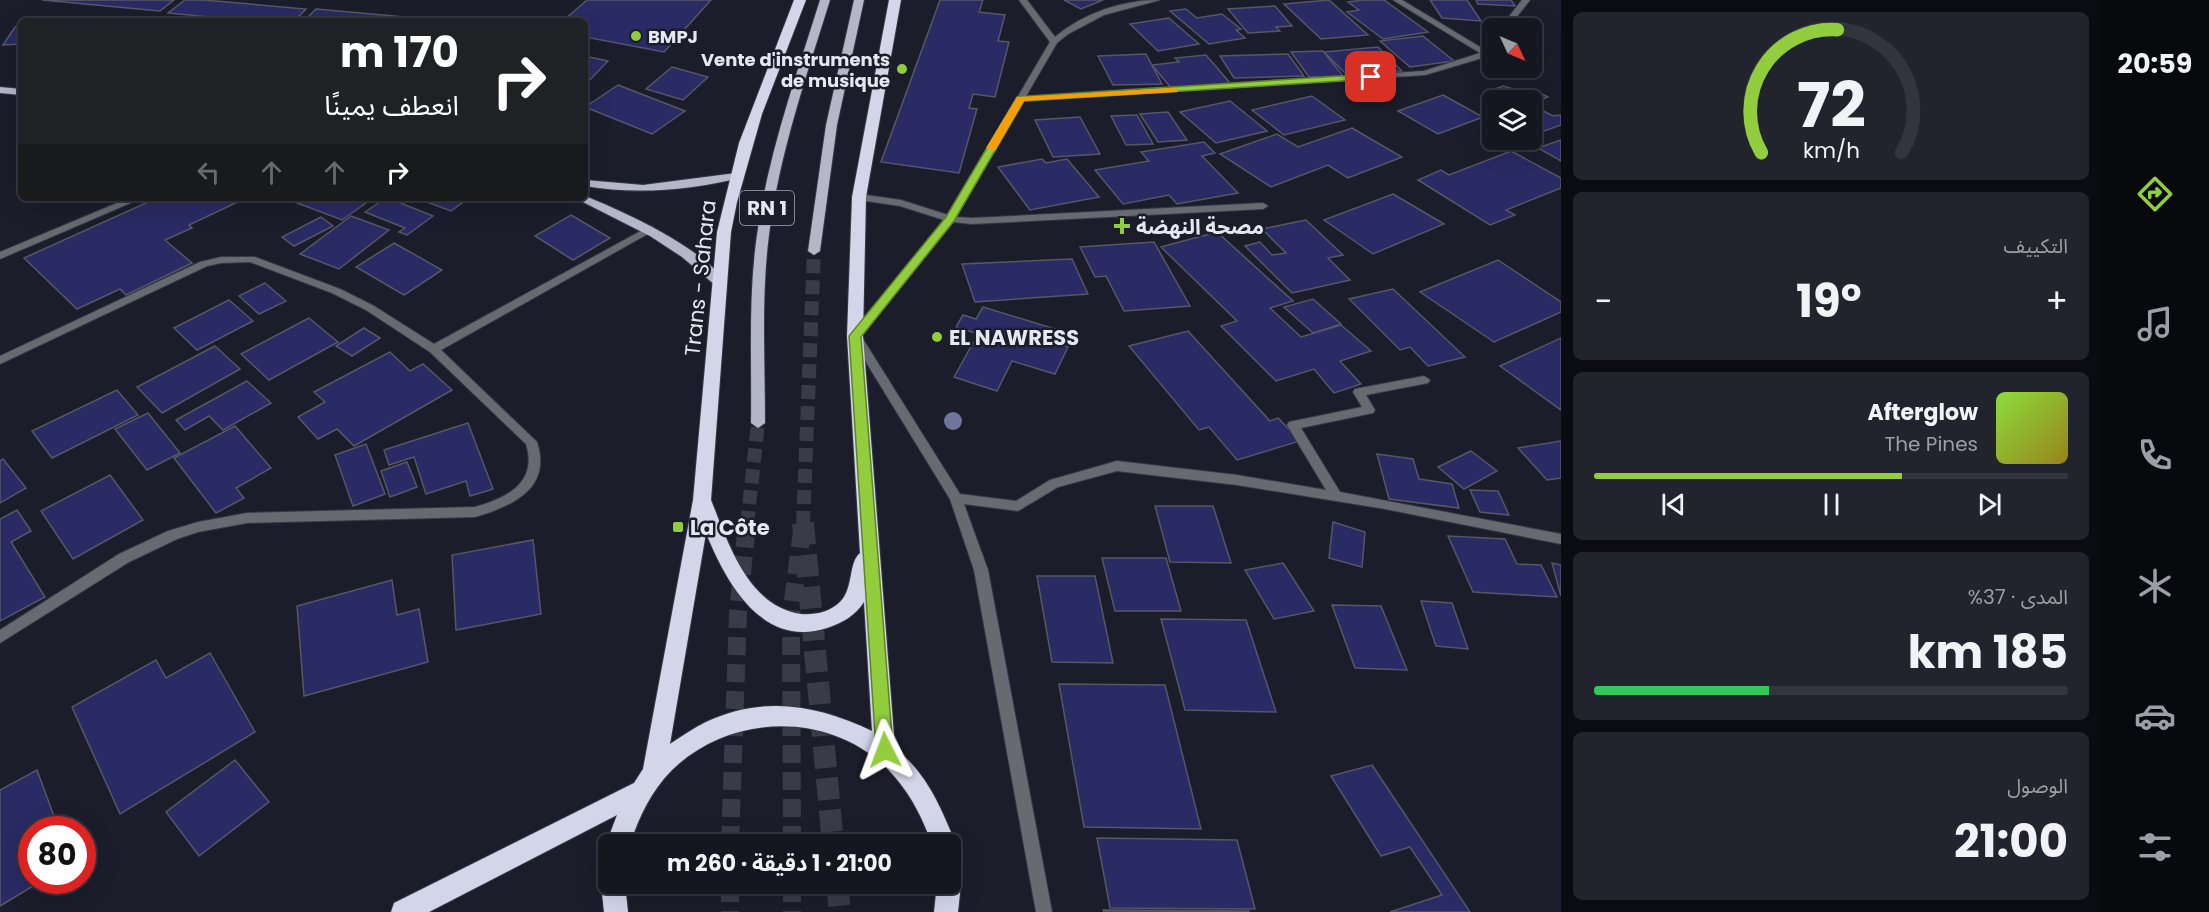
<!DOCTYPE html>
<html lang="ar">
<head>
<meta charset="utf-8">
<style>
  :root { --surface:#141620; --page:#21232d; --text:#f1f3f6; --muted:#9d9fa5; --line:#33353e; --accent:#92cd3e }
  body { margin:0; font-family:Poppins,"Noto Sans Arabic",sans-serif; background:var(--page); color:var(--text); direction:rtl; height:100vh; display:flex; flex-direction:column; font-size:22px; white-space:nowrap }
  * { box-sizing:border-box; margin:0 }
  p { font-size:20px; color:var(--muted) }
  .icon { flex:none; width:33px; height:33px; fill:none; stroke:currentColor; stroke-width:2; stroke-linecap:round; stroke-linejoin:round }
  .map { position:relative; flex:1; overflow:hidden; direction:ltr }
  .details { display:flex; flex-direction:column; gap:12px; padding:12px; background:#0b0c12; width:540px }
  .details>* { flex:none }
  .guide { position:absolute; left:18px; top:18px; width:570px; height:183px; border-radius:9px; box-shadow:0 6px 24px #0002,0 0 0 2px var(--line); direction:rtl; background:#202124; color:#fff; overflow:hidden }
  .needle { width:39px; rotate:134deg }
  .buttons { position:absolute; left:1482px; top:18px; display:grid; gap:12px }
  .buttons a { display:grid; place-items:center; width:60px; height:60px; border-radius:9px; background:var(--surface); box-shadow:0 6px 24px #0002,0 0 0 2px var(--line); font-size:30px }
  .speed { position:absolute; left:18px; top:816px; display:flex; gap:12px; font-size:30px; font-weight:700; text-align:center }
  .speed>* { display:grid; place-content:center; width:78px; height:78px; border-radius:50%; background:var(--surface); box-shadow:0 6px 24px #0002,0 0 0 2px var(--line); line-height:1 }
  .speed .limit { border:9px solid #d22; background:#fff; color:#111 }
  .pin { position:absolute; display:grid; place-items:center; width:51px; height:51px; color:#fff; margin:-26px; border-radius:12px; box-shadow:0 3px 9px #0006 }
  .me { position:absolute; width:66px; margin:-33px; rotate:357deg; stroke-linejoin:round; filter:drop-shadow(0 0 4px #0008) }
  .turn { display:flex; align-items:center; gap:21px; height:126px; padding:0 30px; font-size:27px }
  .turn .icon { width:78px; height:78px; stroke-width:2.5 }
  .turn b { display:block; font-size:42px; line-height:51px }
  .lanes { display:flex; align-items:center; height:57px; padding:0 30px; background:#0003; justify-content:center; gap:30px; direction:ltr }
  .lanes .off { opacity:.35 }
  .big { font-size:45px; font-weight:700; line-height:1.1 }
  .details .widget { flex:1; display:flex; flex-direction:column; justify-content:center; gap:9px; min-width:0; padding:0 21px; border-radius:9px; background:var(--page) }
  .details .dial { align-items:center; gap:0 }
  .dial svg { height:156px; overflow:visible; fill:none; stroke:var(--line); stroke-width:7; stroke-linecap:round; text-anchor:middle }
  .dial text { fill:var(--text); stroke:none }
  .song { display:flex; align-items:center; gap:18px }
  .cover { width:72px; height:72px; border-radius:9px; background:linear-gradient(135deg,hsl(90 70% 55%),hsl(50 70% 35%)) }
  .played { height:6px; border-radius:3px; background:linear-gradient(90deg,var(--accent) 65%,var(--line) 65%) }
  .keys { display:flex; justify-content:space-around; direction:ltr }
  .heat { display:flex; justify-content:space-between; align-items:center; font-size:33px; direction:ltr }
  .charge { height:9px; border-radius:4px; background:linear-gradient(90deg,#34c759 37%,var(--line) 0) }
  .trip { position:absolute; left:598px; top:834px; width:363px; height:60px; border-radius:9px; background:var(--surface); box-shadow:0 6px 24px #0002,0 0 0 2px var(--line); font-weight:700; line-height:60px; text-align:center; direction:rtl }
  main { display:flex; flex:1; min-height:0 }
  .tabs { display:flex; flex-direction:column; width:108px; justify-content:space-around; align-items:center; background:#08090d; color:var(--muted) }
  .tabs .icon { width:42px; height:42px }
  .tabs .selected { color:var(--accent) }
  .tabs b { font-size:27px; color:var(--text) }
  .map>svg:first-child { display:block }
</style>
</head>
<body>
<main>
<nav class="tabs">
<b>20:59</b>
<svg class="icon selected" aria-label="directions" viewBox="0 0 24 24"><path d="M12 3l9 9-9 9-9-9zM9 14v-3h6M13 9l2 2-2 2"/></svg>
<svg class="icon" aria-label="music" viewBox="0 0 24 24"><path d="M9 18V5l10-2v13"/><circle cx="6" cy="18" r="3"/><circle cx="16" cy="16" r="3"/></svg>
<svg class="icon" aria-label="phone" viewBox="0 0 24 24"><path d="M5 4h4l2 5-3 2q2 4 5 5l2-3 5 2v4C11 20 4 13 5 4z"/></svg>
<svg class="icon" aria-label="climate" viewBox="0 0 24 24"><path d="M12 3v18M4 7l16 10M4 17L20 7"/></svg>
<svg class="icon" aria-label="car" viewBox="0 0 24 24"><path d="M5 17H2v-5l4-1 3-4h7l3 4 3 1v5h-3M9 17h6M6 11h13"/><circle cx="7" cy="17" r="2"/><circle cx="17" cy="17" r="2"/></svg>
<svg class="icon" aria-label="filters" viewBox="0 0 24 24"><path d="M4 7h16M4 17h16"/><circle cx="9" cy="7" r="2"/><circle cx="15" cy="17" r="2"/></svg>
</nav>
<section class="details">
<div class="widget dial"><svg viewBox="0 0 100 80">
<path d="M14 69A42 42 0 1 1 86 69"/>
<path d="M14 69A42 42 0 0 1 53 6" stroke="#92cd3e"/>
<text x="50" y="56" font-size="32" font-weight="700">72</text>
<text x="50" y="72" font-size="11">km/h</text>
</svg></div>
<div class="widget"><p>التكييف</p>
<div class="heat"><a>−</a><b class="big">19°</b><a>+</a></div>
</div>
<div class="widget">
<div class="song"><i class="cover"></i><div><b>Afterglow</b><p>The Pines</p></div></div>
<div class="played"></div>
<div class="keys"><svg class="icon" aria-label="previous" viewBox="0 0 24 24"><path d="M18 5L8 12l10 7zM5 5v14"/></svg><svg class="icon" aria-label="pause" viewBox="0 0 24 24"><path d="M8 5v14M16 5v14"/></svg><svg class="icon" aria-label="next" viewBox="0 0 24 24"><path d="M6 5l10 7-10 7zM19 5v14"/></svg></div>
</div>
<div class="widget"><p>المدى · 37%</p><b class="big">185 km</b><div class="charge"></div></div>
<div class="widget"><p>الوصول</p><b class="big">21:00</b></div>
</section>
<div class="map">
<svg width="1561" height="912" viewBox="0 0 1561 912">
  <rect width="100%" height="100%" fill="#1b1d2b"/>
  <g fill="#2a2a64" stroke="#555767" stroke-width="1.5">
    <path d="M42,0H174L160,11Z"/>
    <path d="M185,0H204L306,9L294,21H251L168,13Z"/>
    <path d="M587,0H711L664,52L585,37V21H563Z"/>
    <path d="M940,0H983L979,12L1005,15L998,41L1009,42L995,97L973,94L969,108L977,109L959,173L881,162Z"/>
    <path d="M1064,0H1103L1081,9Z"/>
    <path d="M1329,0L1368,35L1321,39L1284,4Z"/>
    <path d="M1363,0H1384L1428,32L1383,39L1347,12L1359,10L1348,2Z"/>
    <path d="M1430,0H1467L1481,21L1442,18Z"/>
    <path d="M1476,0H1511L1515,6L1478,4Z"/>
    <path d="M1275,6L1292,26L1276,27L1280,31L1248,33L1228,9Z"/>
    <path d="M316,9L439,20L304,21Z"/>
    <path d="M1186,9L1197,18L1222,14L1241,29L1236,30L1245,38L1209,44L1170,11Z"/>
    <path d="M1169,18L1199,44L1158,51L1130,24Z"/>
    <path d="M15,27H21V44L3,45Z"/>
    <path d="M1423,36L1454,61L1410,67L1380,41Z"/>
    <path d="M1378,47L1402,71L1347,75L1324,52Z"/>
    <path d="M1323,51L1343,76L1309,77L1291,52Z"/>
    <path d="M1146,54L1162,84L1113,85L1098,56Z"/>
    <path d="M1288,54L1304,76L1234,78L1220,56Z"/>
    <path d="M1206,55L1230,83L1172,89L1152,65L1179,62L1175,58Z"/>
    <path d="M589,57L608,61L585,85V62Z"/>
    <path d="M672,67L708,77L683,100L646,89Z"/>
    <path d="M618,85L685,111L652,134L585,107Z"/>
    <path d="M1503,86L1527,93L1534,90L1548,97L1532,103V100H1502L1487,92Z"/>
    <path d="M1443,95L1483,117L1438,134L1398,111Z"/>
    <path d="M1312,96L1345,120L1284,135L1252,110Z"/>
    <path d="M1230,101L1267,131L1216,143L1180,112Z"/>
    <path d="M1532,105L1553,116L1561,115V125L1536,134L1532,131Z"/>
    <path d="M1168,112L1187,140L1158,142L1140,114Z"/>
    <path d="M1137,115L1153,144L1126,145L1111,116Z"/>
    <path d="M1080,117L1100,154L1053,157L1035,120Z"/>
    <path d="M1352,128L1402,157L1348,178L1328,165L1271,187L1220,154L1277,134L1298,147Z"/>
    <path d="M1561,140V161L1538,148Z"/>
    <path d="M1204,142L1215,153L1202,156L1238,193L1177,204L1169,195L1123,204L1095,170L1149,161L1141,152Z"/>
    <path d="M1511,151L1561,178V188L1506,210L1515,215L1490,225L1418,180L1441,170L1449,175Z"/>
    <path d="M1042,159L1046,163L1067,159L1099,197L1030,210L998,167Z"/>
    <path d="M1393,194L1444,224L1373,254L1324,220Z"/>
    <path d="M157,198H246L189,225L192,228L165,240L192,263L126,295L120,289L77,309L24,258Z"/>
    <path d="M297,198H373L342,220L292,201Z"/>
    <path d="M386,198H388L433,216L407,235L399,232L405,228L365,212Z"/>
    <path d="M427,198H469L451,211L424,201Z"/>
    <path d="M571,215L610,238L573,260L535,236Z"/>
    <path d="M351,216L389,230L339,269L300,254Z"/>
    <path d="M321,217L333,226L294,246L282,237Z"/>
    <path d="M1306,220L1343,255L1328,258L1350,280L1292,293L1245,246L1260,242L1272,255L1286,253L1262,229Z"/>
    <path d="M1217,232L1293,301L1270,308L1301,337L1341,325L1371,351L1340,361L1361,384L1334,393L1314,369L1276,381L1221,326L1237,321L1161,247Z"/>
    <path d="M1154,242L1190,306L1124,311L1106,276L1095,277L1080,247Z"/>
    <path d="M394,243L442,270L404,295L356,267Z"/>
    <path d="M1072,259L1088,294L975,302L962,264Z"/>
    <path d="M1498,260L1561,302V312L1494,342L1420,292Z"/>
    <path d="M265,283L286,301L259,314L239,296Z"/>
    <path d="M1393,289L1465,357L1428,366L1410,347L1400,350L1349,299Z"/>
    <path d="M1313,299L1341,324L1313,333L1284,307Z"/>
    <path d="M229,300L253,321L197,350L174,328Z"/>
    <path d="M983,307L1055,329L1049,340L1068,347L1055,374L1012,361L997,391L954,377L978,334L956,327L963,315L976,319Z"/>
    <path d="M309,318L338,342L269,380L241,354Z"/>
    <path d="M364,328L380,338L352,356L336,346Z"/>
    <path d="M1188,331L1270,421L1278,418L1300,441L1237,460L1209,427L1199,430L1129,346Z"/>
    <path d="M1561,338V410L1500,366Z"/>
    <path d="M215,346L240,369L162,413L137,387Z"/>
    <path d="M390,352L410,371L423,364L452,390L354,446L337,429L318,439L298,417L325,402L314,392Z"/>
    <path d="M247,381L271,403L223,430L209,416L185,430L176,420Z"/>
    <path d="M117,390L138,415L52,458L32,431Z"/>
    <path d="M148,413L180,453L147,470L115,429Z"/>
    <path d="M468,423L493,489L470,496L466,481L426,494L414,457L389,465L384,450Z"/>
    <path d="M235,426L271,468L236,488L244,498L216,513L174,458Z"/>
    <path d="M1561,441V478L1547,480L1518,448Z"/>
    <path d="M366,444L385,494L353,506L335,455Z"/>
    <path d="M1471,451L1497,471L1464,489L1438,467Z"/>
    <path d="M1377,454L1413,459L1419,479L1452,484L1459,508L1389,499Z"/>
    <path d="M3,459L26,488L0,503V461Z"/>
    <path d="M407,462L417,487L390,497L381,471Z"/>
    <path d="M110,475L143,520L73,559L41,511Z"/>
    <path d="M1470,490L1498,491L1509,515L1480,512Z"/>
    <path d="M1155,506H1213L1231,563L1170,562Z"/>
    <path d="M17,510L31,531L11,542L45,597L0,621V519Z"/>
    <path d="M1333,522L1365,532L1362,567L1329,558Z"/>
    <path d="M1448,536L1505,539L1517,564L1541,565L1557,597L1473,592Z"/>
    <path d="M533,540L541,614L456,630L452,555Z"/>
    <path d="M1102,558H1166L1181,611H1115Z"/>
    <path d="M1283,563L1314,611L1274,619L1245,570Z"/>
    <path d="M1552,563L1561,565V596Z"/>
    <path d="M1037,576H1095L1113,663L1052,662Z"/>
    <path d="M392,580L397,615L419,609L428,662L304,696L297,606Z"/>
    <path d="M1421,601L1452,603L1468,649L1436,646Z"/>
    <path d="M1332,605L1381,606L1407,670L1355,668Z"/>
    <path d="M1161,619L1246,620L1276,712L1185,710Z"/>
    <path d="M210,653L255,732L120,814L72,707L156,660L166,678Z"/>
    <path d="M1059,684L1165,685L1201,829L1084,827Z"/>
    <path d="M235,760L269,802L199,856L166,812Z"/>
    <path d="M1372,765L1470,912H1390L1442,895L1410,847L1381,856L1331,776Z"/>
    <path d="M37,770L59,830H32V880H43L0,906V790Z"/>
    <path d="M1097,838L1237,840L1255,909L1110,908Z"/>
    <path d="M1103,910L1249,911V912H1104Z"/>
  </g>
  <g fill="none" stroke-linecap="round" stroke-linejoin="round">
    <g stroke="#393b49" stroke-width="14" stroke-dasharray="14 7" stroke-linecap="butt">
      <path d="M747,525L758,423"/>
      <path d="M803,525L814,251"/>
    </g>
    <g stroke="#393b49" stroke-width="18" stroke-dasharray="18 9" stroke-linecap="butt">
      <path d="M730,844L738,613L747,523"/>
      <path d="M792,844L791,616L803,523"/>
      <path d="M730,884V912"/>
      <path d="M792,884V912"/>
    </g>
    <g stroke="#393b49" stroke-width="22" stroke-dasharray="22 10" stroke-linecap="butt">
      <path d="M803,523L833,844"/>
      <path d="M837,884L840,912"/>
    </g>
    <defs>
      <g id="street">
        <path d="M1019,0H1027L1055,37C1084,13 1122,0 1160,0L1104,15L1068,34L1057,43L1026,96L1424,71L1480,53L1393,0H1402L1485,50L1489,43H1492V50L1489,56L1425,75L1023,101L956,217L972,218L1263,203L1268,206L1263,209L972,224L953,222L861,336L960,494L1016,501L1050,480L1117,461L1237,475L1326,490L1287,425L1289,422L1362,407L1353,392L1355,389L1424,376L1430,380L1428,383L1366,395L1375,410L1373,413L1301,428L1340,492L1561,534V544L1385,509L1237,485L1117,471L1058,487L1018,511L964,504L988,570L1052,912H1036L974,570L950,499L850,336L944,220L900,206L859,200L854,197L859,194L901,200L948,215L1050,42Z"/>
        <path d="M1522,0H1530L1508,28H1500Z"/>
        <path d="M129,198H142L0,259V252Z"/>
        <path d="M650,226L653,227V231L441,350L537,442C552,488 513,506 475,517L247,523L198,532L177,539L129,562L0,643V630L119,554L168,531L198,522L247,513L475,507C508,498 538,482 526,444L430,352L366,310L332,293L250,262L221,263L207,266L0,364V356L200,262L221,257H255L340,289L374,306L434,344Z"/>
      </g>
      <g id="primary">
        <path d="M820,0H830C806,77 779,155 769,235C761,297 765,360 765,423L758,428L751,423C752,360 748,297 757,235C768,154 796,77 820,0Z"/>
        <path d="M854,0H864L837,125L820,251L814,255L808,251L826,125Z"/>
        <path d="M0,87L21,89V95L0,93Z"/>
        <path d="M736,173L742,176L740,178C690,190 636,195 585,186V180L643,185Z"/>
        <path d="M585,196C627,213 699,246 726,282L720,286L715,285L682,257L650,236L575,198H585Z"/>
      </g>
      <g id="highway">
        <path d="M794,0H806L762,114L737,202L731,232L711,500C728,542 748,607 801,614C815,615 830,612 840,602C854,588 848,563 860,553L847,336L852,197L889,0H901L866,197L863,336L895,748C928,775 940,806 956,844L952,852L951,844H932C923,820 913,798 895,777C839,711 733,710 672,770C651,791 639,817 630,844H609V851L606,844L617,815L429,912H391L394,903L634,783L643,769L693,500L717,232L739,143ZM706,533C726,582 762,649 827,628C842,623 855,616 864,602L872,731C818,705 763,695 706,722C694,728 682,736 670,744Z"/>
        <path d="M609,873V884H625L628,912H604L601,884L604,875Z"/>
        <path d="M951,873L958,875L961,884L958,912H934L937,884H951Z"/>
      </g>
    </defs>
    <use href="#street" stroke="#373947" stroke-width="2"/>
    <use href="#primary" stroke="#373947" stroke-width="2"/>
    <use href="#highway" stroke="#373947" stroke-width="2"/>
    <use href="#street" fill="#686a71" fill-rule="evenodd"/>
    <use href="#primary" fill="#b4b7c7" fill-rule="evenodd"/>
    <use href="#highway" fill="#d3d5e9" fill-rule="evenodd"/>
  </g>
  <circle fill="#70759a" cx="953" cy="421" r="9"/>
  <path fill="#92cd3e" stroke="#5f8528" stroke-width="1.5" d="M1371,74L1376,77L1374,79L1024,101L954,221L861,337L893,750L891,756L885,758L879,756L876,750L849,336L946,217L1017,97Z"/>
  <path fill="#f59e0b" d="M1174,88L1179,90L1177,92L1024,101L995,151L986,148L1017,97Z"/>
  <g fill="#92cd3e" stroke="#1b1d2b" stroke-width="2">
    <circle cx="636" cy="36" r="6"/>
    <circle cx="902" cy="69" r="6"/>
    <path d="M1119 217h6v6h6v6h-6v6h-6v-6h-6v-6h6z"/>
    <circle cx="937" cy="337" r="6"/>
    <rect x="672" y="521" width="12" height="12" rx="3"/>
  </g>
  <g text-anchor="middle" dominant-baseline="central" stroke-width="5" stroke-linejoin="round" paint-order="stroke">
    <g font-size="18" font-weight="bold" fill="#e5e7f1" stroke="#1b1d2b" text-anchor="start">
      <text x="648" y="36">BMPJ</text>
      <text x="890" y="59" text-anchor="end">Vente d'instruments<tspan x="890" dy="21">de musique</tspan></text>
    </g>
    <rect fill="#1b1d2b" stroke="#a8aab6" stroke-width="1.5" x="740" y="191" width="54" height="34" rx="4.5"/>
    <g font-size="20" font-weight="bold" fill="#e5e7f1">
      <text x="767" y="208">RN 1</text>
    </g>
    <g font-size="21" font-weight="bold" fill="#e5e7f1" stroke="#1b1d2b" text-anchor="start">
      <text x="1136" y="226">مصحة النهضة</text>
      <text x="949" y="337">EL NAWRESS</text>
      <text x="690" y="527">La Côte</text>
    </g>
    <g font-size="21" fill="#e5e7f1" stroke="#1b1d2b">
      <text transform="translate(700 278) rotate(-84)">Trans - Sahara</text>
    </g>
  </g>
</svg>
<div class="buttons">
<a><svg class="needle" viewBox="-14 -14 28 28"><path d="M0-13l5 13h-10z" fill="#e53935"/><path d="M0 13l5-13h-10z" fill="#9d9fa5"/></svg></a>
<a><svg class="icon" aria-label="layers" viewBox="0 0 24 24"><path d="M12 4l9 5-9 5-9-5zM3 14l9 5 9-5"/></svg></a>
</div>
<div class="speed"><div class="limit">80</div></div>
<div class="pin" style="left:1371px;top:77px;background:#d93025"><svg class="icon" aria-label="arrive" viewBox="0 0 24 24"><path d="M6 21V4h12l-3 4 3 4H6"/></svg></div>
<svg class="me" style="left:885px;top:750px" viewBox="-20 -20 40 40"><path d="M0-17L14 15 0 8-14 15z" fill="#92cd3e" stroke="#fff" stroke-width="4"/></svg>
<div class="trip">21:00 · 1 دقيقة · 260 m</div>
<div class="guide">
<div class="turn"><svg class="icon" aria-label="right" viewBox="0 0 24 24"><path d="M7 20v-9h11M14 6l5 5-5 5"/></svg><div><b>170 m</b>انعطف يمينًا</div></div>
<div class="lanes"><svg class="icon off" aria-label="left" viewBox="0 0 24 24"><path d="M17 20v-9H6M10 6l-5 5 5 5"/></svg><svg class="icon off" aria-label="ahead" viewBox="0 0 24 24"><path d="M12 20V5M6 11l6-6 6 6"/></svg><svg class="icon off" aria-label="ahead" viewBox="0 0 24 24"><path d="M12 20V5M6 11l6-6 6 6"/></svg><svg class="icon" aria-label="right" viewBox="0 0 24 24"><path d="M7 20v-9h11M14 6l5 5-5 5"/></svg></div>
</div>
</div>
</main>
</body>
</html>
